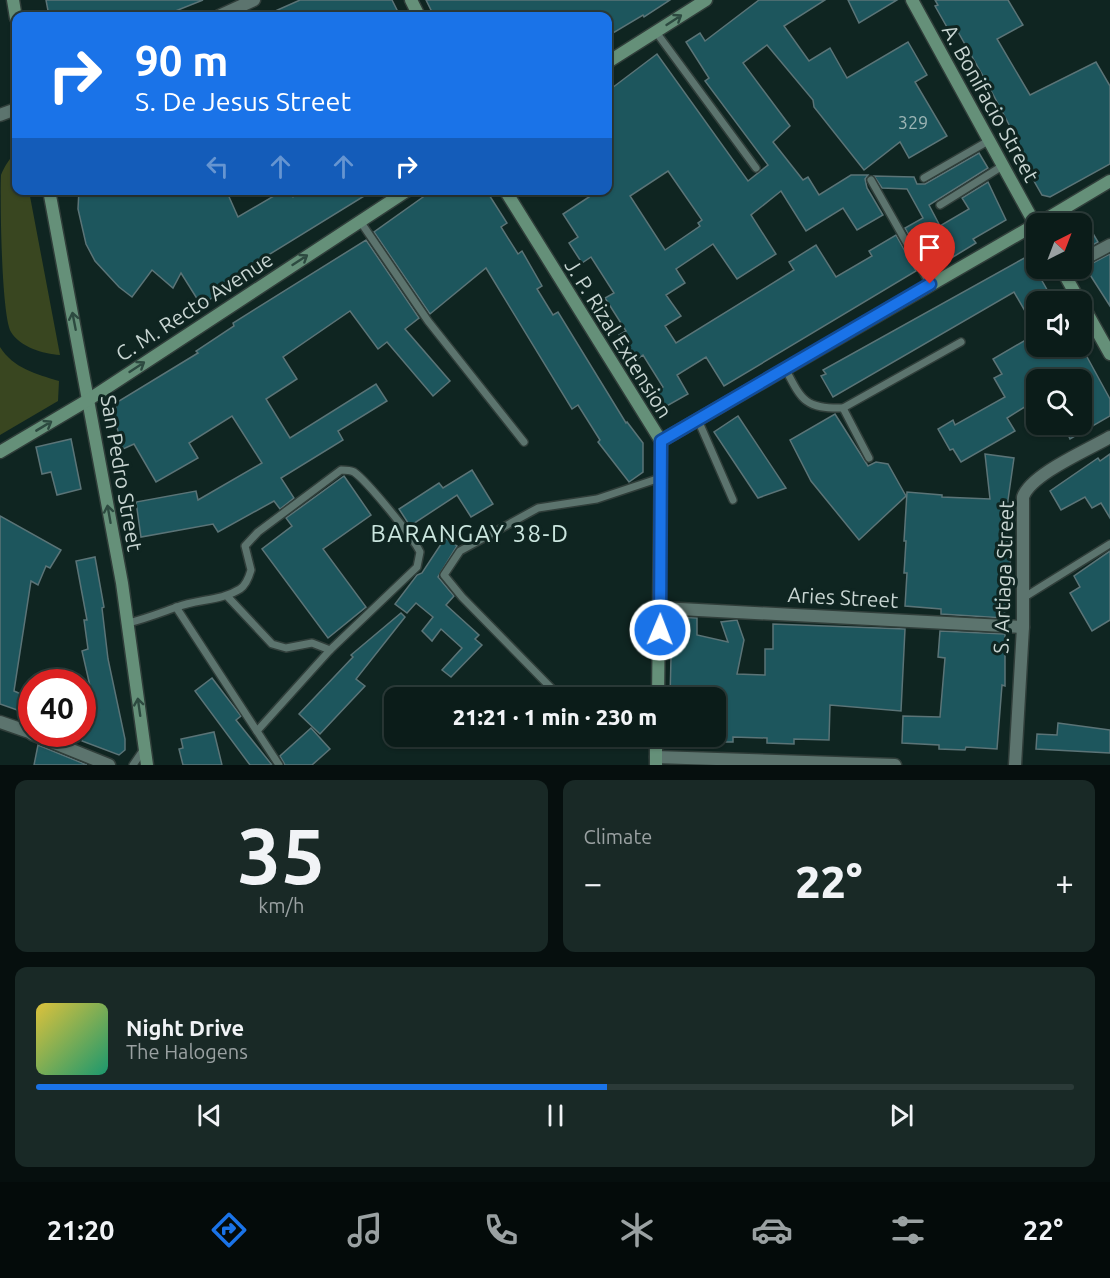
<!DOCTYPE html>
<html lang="en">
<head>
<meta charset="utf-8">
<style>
  :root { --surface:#0b1c19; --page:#192926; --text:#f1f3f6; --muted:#9aa1a2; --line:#2b3a38; --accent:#1a73e8 }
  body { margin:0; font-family:Ubuntu,sans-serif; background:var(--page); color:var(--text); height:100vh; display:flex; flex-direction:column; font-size:22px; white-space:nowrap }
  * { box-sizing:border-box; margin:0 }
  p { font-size:20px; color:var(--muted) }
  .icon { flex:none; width:33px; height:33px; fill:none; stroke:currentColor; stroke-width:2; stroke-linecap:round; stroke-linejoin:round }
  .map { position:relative; height:765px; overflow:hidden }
  .sheet { display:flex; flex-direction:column; gap:15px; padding:15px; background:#060f0e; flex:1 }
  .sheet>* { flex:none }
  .guide { position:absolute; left:12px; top:12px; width:600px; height:183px; border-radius:12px; box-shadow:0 2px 4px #0004,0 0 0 2px var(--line); background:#1a73e8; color:#fff; overflow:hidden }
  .needle { width:39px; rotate:42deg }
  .tools { position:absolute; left:1026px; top:213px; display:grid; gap:12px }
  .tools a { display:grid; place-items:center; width:66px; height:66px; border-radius:12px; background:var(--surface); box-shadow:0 2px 4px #0004,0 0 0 2px var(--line); font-size:30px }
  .speed { position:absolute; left:18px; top:669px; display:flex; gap:12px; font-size:30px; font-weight:700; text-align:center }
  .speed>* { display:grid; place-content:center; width:78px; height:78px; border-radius:50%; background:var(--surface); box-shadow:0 2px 4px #0004,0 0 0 2px var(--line); line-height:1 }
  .speed .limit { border:9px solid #d22; background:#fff; color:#111 }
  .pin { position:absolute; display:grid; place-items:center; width:51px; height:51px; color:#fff; margin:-62px -26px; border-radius:50% 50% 50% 0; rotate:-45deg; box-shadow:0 0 6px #0007 }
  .pin .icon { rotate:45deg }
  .me { position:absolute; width:66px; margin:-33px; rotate:1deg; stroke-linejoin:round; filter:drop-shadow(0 0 4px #0008) }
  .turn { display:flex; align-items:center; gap:21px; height:126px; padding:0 24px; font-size:27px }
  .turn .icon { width:78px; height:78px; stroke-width:2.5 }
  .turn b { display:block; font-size:42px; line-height:51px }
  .lanes { display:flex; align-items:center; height:57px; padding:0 24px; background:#0003; justify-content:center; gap:30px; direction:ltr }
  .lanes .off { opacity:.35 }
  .big { font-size:45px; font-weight:800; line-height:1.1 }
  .sheet .widget { flex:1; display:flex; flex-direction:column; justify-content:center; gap:9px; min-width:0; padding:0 21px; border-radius:12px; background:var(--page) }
  .sheet .dial { align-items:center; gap:0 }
  .dial b { font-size:78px; line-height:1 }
  .song { display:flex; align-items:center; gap:18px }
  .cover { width:72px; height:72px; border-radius:9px; background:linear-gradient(135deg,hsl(50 70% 55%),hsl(160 70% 35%)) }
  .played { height:6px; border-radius:3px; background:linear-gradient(90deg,var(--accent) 55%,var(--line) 55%) }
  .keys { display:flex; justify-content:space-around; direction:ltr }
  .heat { display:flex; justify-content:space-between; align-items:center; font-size:33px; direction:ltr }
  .sheet .tiles { flex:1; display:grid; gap:15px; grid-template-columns:1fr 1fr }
  .widget:last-child { grid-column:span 2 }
  .trip { position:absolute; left:384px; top:687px; width:342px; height:60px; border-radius:12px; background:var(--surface); box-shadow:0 2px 4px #0004,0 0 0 2px var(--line); font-weight:800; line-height:60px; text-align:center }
  .menu { display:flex; height:96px; justify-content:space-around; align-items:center; background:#040b0a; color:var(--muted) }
  .menu .icon { width:42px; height:42px }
  .menu .on { color:var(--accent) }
  .menu b { font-size:27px; color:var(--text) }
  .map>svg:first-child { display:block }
</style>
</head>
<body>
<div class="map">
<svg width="1110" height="765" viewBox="0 0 1110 765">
  <rect width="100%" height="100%" fill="#0f2521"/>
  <g fill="#394620">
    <path d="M16,152V190L29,191L60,355C43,354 20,347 11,332C1,314 0,194 1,175C4,167 10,158 16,152Z"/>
    <path d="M0,347C13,368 36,374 59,381L58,401L0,435Z"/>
  </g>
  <g fill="#1d565d" stroke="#5b7477" stroke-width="1.5" fill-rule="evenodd">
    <path d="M46,0H203L163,16H49Z"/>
    <path d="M300,0H392L400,16H264Z"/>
    <path d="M426,0H670L644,17L643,15L608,36V16H434Z"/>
    <path d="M759,0H825L784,26L809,61L830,48L847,78L908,42L927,75L915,82L947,136L909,158L900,142L864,170L814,107L813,100L767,45L743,63L790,126L773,142L803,180L808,177L819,195L851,175H868L865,179L867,188L883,215L857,230L843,208L806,231L781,191L751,215L776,254L737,279L713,244L676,269L685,283L666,295L681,316L665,326L676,343L794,270L789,262L816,245L836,277L872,256L869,251L896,235L916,271L724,386L706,357L677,375L688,394L665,407L656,391L663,387L643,355L636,360L619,335L626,331L605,298L614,293L591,257L582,263L569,243L578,237L563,214L589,197L584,190H608V91L657,54L748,181L768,165L705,81L709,78L686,42L700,33L705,41ZM668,171L702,220L698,223L700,226L665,250L630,196Z"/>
    <path d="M848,0H897L859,23Z"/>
    <path d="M935,0H1008L1023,25L997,39L1030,95L1096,62L1110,86V164L1050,197L1042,195L1010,139L1015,136L987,83L958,32L952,36L935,6L938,5Z"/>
    <path d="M979,153L988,168L929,205L940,226L969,209L962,198L988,182L1006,220L973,239L976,243L935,268L931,262L926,265L905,228L923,218L907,189L882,188L874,176L914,177L917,184H925Z"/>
    <path d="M79,190H226L238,217L284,190H289L293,197L303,190H374L257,262L260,267L201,305L181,273L173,288L152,270L132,297L119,287L95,261L86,244L78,209Z"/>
    <path d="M433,190H486L507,223L501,227L518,254L522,251L542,286L537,289L553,315L558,312L626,423L627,422L643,443V472L629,482L598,442L600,440L578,405L572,409L486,268L430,314L374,232Z"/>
    <path d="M1082,215L1098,242L1082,251Z"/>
    <path d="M366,240L419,318L405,329L450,381L433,396L387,342L378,349L350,311L283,357L297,379L266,399L290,438L376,384L387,401L338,431L343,440L281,478L294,498L280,509L274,501L218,532L213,524L141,537L136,502L196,491L198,500L262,463L232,416L189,443L198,458L156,482L134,444L123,449L113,413L119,401L198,353L196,351L234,326L233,323Z"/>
    <path d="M1110,254V306L1085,267Z"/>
    <path d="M1028,256L1054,302H1036V330L1014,292L833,397L821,376L826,374L823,370Z"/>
    <path d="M1036,334V346H1081L1110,399V416L1070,439L1063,424H1082V380L1036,378V400L1007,418L1015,431L961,462L953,449L950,450L938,429L953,420L955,425L1005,397L994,378L1002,374L993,359Z"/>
    <path d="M835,414L868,466L876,462L888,464L906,496L859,540L811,481L790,440Z"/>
    <path d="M738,416L786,488L758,498L714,432Z"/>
    <path d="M71,439L81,489L57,495L51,472L42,474L36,447Z"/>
    <path d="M985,454L1014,458L1008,500L1007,555L1011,556L1004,618L941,614V609L905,606L907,573H904L906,541H904L907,492L942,495V497L990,499Z"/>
    <path d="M1110,454V518L1101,503L1092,508L1085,497L1061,510L1050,491L1098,458L1100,461Z"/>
    <path d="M472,470L493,504L471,517L457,495L410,526L399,509L439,483L443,488Z"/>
    <path d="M344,476L371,515L323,549L366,607L328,638L262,549L292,526L286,518Z"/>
    <path d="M0,516L61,550L50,568L46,566L38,585L31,581L14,691L28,697L23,712L0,704Z"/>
    <path d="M445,538L457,546L438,577L454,596L446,605L479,635L475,639L482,645L451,677L442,670L462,648L441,629L432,641L422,631L433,617L416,603L407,613L395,604L417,575L422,573Z"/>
    <path d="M1110,551V620L1092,631L1070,593L1080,587L1074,576Z"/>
    <path d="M95,557L104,607L102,608L108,659L125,739V750L119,755L82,741V704L95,708L82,651L88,649L84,620H87L76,561Z"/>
    <path d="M401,613L405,617L356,679L365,686L320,734L299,714L353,657L351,655Z"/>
    <path d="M672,617L697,618V635L728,642L721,622L737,620L744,640L737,674L765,675V649H773V624L905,629L901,711L830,705L829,740L794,739V744L767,743V738L733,737V742H716V698H670Z"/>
    <path d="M940,631L1005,634V686L1002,685L997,749L966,747L965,750L939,749V745L902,743L903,716L940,717L945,658L938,657Z"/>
    <path d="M212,678L241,716L236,720L272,765H250L195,691Z"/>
    <path d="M1058,723L1110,730V753L1036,749L1037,734L1057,735Z"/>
    <path d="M311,728L330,749L312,765H285L280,756Z"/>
    <path d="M214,732L222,765H183L179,749L183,748L181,739Z"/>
    <path d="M38,745L87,765H34Z"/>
  </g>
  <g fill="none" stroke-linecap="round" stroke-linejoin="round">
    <defs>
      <g id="lane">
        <path d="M656,32L756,168"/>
        <path d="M924,178L990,140"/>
        <path d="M871,180L930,284"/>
        <path d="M940,205L1004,165"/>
        <path d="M360,221L428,321L524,442"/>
        <path d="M786,370C802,401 806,409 843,408L961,342"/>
        <path d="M843,408L869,458"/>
        <path d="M698,420L733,500"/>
        <path d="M1023,598L1110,544"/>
        <path d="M176,607L279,765"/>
        <path d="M128,623C145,619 160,613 177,607C197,599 221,601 240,589C246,585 249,577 251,570L245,546L258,532L341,470C346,470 350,470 354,472C367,481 413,537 420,552L417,567L330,650L312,643L286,648L272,644L227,596"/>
        <path d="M561,698L462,597L444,575L460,551L538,508L597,499L660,478"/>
        <path d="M257,731L330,650"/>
        <path d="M133,765L144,749"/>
      </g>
      <g id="street">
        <path d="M219,16L254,0"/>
        <path d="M0,115L16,109"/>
        <path d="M1082,260L1110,245"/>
        <path d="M661,608L1023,627"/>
        <path d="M0,722L32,733"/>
        <path d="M32,734L109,765"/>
        <path d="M656,757L895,765"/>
        <path d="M1015,765L1023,627V497C1031,474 1088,450 1110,437"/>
      </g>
      <g id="secondary">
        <path d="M13,0L16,18"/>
        <path d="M411,0L419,16"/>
        <path d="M912,0L1036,226"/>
        <path d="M608,62L706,0"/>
        <path d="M49,190L122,583L147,765"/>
        <path d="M505,190L661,441L658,698"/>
        <path d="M1038,224L1110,181"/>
        <path d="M1061,268L1080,302"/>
        <path d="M1082,304L1110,354"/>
        <path d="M661,441L1036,224"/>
        <path d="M0,452L88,400L408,190"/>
        <path d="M656,765V736"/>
      </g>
    </defs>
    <use href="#lane" stroke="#303e3a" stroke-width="10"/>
    <use href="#street" stroke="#303e3a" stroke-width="15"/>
    <use href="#secondary" stroke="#303e3a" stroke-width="15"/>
    <use href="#lane" stroke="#5c746e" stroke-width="7"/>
    <use href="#street" stroke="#5c746e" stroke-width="12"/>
    <use href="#secondary" stroke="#659079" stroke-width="12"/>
  </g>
  <defs><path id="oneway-shaft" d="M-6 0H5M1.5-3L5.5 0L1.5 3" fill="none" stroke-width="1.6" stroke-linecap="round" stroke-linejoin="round" transform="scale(1.5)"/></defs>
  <g stroke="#2d4a40">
    <use href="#oneway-shaft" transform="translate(674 20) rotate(-33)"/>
    <use href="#oneway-shaft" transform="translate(300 260) rotate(-33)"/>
    <use href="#oneway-shaft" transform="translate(74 321) rotate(-101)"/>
    <use href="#oneway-shaft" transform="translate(137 367) rotate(-33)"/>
    <use href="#oneway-shaft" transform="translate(44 426) rotate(-31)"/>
    <use href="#oneway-shaft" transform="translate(109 514) rotate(-100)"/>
    <use href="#oneway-shaft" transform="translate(139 707) rotate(-98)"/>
  </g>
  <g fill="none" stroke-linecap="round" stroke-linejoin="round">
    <defs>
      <path id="route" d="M660,630L661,441L930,284"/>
    </defs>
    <use href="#route" stroke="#114b97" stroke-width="15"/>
    <use href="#route" stroke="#1a73e8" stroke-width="10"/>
  </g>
  <g text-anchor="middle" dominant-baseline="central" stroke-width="6" stroke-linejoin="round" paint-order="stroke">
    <g font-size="18" fill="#9db5b5">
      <text x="913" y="122">329</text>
    </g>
    <g font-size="21" fill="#c8d5d2" stroke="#0f2521">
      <text transform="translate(991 103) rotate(61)">A. Bonifacio Street</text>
      <text transform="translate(194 306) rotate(-33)">C. M. Recto Avenue</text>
      <text transform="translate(619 338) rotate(58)">J. P. Rizal Extension</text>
      <text transform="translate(122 473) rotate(80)">San Pedro Street</text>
      <text transform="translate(1003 577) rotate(-88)">S. Artiaga Street</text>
      <text transform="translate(843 597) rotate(3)">Aries Street</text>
    </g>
    <g font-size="24" letter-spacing="1.5" fill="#cbe6df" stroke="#0f2521">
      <text x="470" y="533">BARANGAY 38-D</text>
    </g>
  </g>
</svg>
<div class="tools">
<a><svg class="needle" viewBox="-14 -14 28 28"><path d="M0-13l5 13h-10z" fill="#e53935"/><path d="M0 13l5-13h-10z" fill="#9aa1a2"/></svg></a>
<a><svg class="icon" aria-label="sound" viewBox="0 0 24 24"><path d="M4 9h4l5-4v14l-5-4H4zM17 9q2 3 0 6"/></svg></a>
<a><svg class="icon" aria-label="search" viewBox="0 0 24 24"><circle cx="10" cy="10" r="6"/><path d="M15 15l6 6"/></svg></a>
</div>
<div class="speed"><div class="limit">40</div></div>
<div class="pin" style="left:930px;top:284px;background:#d93025"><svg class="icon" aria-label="arrive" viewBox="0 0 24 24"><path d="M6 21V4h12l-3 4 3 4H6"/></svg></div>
<svg class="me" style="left:660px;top:630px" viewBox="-20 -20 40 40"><circle r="17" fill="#1a73e8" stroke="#fff" stroke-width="3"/><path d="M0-11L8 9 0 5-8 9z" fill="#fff"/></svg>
<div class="trip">21:21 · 1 min · 230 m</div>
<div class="guide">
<div class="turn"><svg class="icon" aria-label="right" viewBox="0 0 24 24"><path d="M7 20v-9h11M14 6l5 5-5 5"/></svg><div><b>90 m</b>S. De Jesus Street</div></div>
<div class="lanes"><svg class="icon off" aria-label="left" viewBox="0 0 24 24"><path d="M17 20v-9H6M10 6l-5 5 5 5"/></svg><svg class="icon off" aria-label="ahead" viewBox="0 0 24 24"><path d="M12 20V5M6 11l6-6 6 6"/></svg><svg class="icon off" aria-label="ahead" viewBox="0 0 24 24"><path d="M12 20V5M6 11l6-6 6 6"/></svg><svg class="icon" aria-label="right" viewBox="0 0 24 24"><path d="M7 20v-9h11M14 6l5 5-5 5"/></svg></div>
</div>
</div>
<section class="sheet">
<div class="tiles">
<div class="widget dial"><b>35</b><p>km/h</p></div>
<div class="widget"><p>Climate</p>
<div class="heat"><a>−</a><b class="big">22°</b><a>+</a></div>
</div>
<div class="widget">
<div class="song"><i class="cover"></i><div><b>Night Drive</b><p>The Halogens</p></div></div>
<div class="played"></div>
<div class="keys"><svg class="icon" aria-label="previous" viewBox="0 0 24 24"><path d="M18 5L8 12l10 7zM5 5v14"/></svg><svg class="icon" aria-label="pause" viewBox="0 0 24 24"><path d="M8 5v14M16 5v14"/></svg><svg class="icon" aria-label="next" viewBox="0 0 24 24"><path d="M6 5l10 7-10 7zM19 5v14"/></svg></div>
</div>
</div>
</section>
<nav class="menu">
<b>21:20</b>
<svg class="icon on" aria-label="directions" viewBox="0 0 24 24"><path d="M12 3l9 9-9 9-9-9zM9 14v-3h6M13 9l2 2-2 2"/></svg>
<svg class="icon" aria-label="music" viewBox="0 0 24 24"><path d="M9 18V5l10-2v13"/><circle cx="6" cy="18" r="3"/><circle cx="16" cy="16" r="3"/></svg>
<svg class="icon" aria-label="phone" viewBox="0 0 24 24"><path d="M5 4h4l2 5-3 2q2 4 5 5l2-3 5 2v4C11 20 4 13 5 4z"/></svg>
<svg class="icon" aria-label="climate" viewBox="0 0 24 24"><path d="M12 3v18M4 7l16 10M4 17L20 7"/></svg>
<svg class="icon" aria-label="car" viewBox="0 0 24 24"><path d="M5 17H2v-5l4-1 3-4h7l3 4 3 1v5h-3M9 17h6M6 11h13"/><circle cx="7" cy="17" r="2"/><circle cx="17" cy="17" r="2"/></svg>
<svg class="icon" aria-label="filters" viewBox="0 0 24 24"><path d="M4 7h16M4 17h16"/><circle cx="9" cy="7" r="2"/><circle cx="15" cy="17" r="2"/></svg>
<b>22°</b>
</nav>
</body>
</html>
